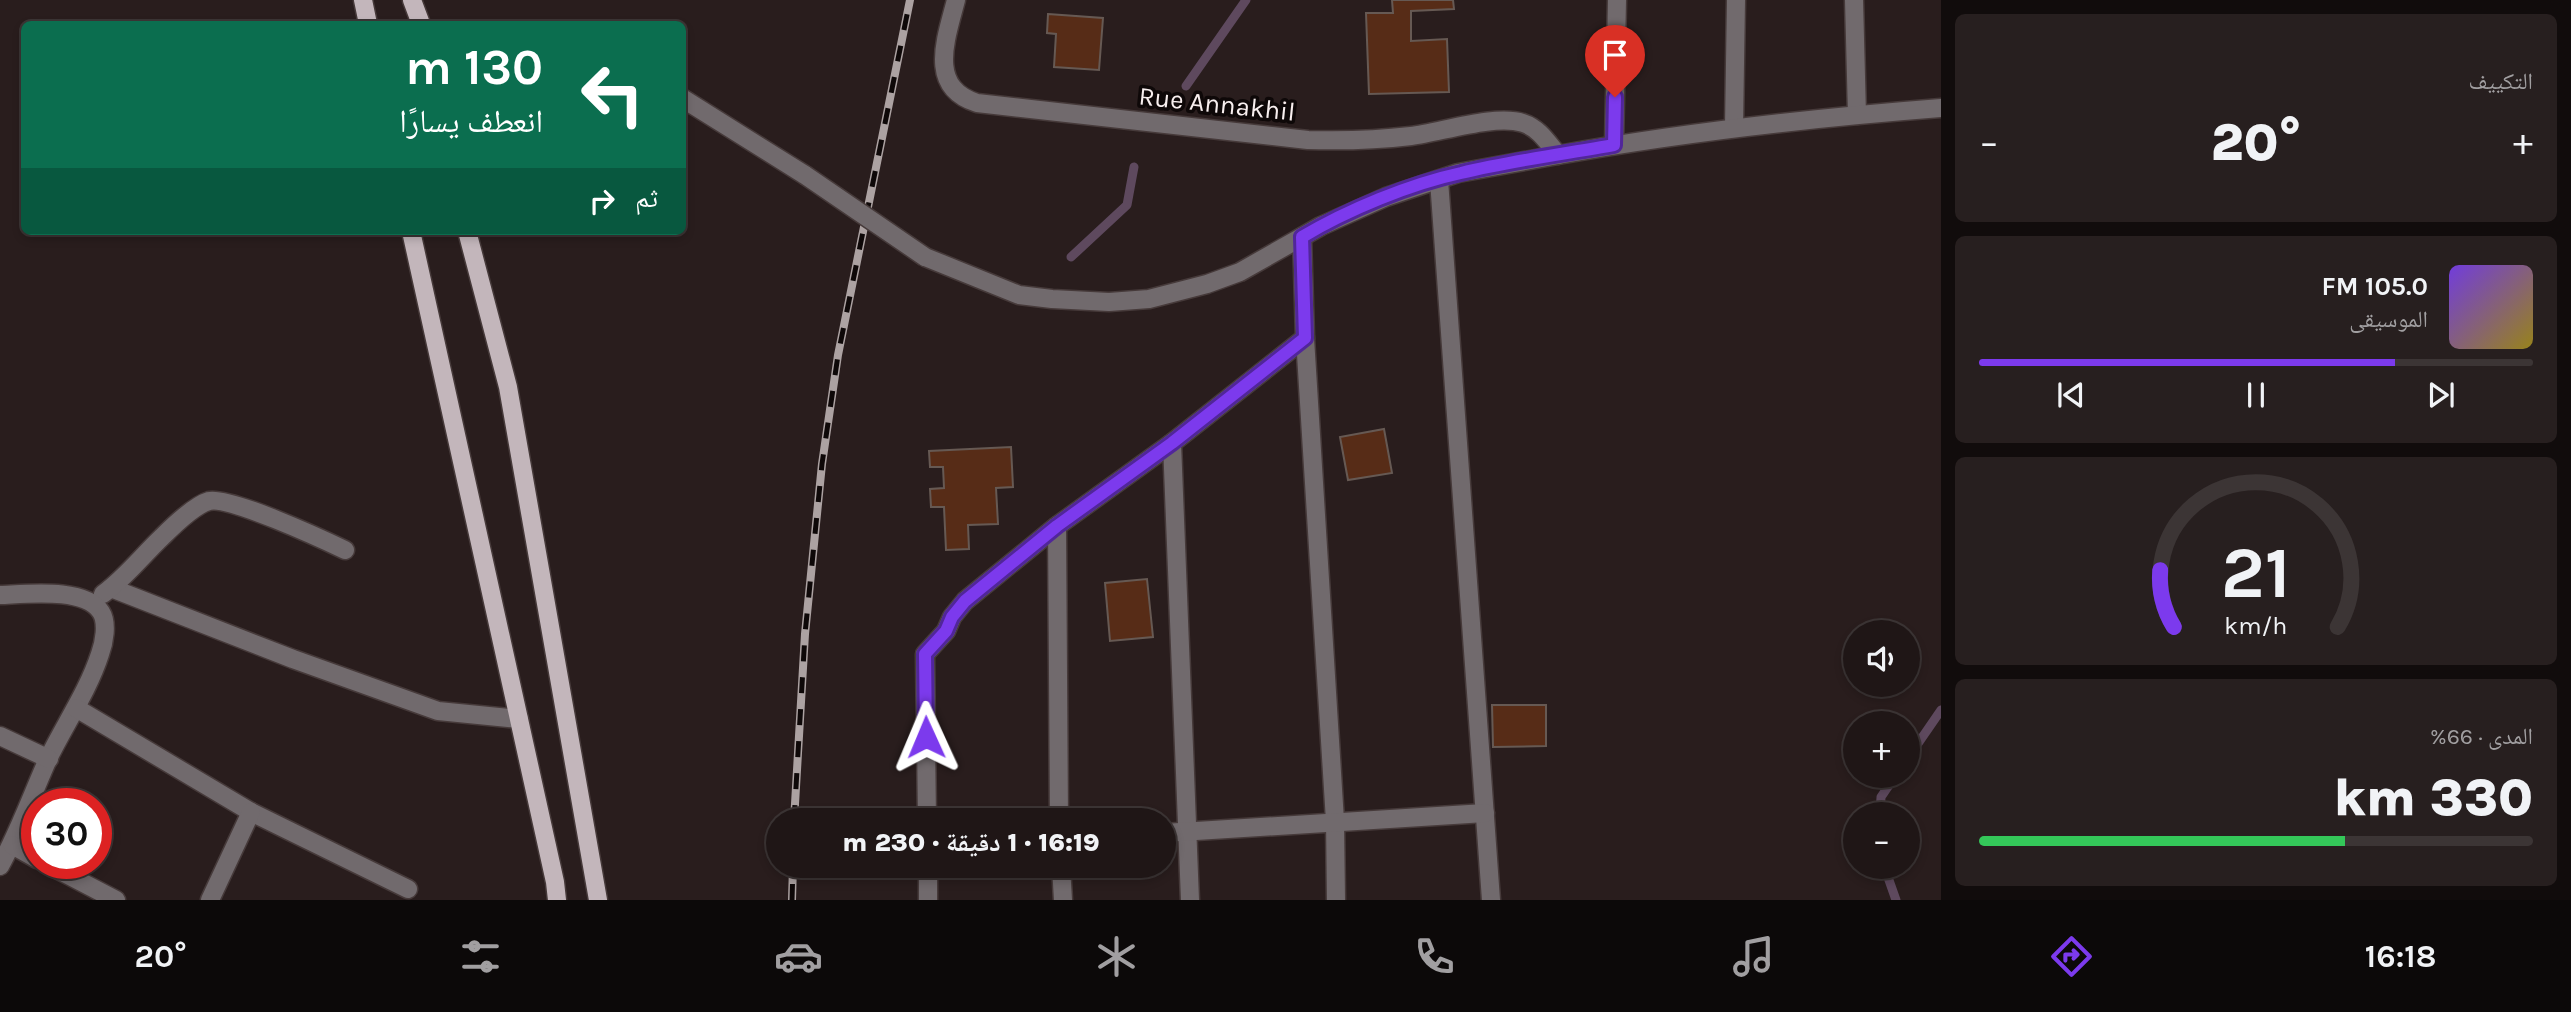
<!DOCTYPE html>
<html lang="ar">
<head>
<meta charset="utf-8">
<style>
  :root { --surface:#1f1616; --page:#271f1f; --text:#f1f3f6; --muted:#a19fa1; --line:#3c3535; --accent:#7c3aed }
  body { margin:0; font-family:Karla,"Noto Naskh Arabic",sans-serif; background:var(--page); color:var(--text); direction:rtl; height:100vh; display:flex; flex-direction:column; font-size:26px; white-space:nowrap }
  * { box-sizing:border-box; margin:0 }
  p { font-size:23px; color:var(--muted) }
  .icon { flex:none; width:38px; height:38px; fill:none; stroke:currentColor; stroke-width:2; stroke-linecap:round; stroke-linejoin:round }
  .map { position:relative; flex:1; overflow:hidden; direction:ltr }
  .details { display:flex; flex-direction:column; gap:14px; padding:14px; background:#110c0c; width:630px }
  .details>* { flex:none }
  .top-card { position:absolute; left:21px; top:21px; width:665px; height:214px; border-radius:10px; box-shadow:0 4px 10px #0003,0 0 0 2px var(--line); direction:rtl; background:#0b6e4f; color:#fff; overflow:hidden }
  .controls { position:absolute; left:1843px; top:620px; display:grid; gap:14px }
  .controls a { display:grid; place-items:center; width:77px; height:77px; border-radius:50%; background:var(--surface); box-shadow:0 4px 10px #0003,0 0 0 2px var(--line); font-size:35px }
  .speed { position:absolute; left:21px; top:788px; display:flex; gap:14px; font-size:35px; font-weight:700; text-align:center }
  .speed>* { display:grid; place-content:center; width:91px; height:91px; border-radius:50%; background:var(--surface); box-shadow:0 4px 10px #0003,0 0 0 2px var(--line); line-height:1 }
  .speed .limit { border:10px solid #d22; background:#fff; color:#111 }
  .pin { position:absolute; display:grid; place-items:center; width:60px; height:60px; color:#fff; margin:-72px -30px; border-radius:50% 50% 50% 0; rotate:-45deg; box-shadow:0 0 7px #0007 }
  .pin .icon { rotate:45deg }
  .me { position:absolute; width:77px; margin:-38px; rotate:359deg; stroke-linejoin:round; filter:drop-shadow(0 0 5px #0008) }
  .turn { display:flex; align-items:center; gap:24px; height:147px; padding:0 28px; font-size:32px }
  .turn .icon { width:91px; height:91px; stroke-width:2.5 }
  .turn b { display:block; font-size:49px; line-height:60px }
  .then { display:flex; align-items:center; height:66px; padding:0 28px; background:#0003; gap:14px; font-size:26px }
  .big { font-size:52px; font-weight:800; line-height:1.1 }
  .details .widget { flex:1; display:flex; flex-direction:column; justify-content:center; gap:10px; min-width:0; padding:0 24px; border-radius:10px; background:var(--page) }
  .details .dial { align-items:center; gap:0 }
  .dial svg { height:182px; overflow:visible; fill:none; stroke:var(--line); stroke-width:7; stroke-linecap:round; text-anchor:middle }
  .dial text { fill:var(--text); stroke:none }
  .song { display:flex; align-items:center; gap:21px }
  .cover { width:84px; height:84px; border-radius:10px; background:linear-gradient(135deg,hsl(260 70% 55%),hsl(50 70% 35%)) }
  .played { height:7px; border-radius:4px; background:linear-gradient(90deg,var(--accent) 75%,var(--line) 75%) }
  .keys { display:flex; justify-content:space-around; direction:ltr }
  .heat { display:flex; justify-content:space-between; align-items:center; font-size:38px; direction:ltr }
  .charge { height:10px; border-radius:5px; background:linear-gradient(90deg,#34c759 66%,var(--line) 0) }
  .trip { position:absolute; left:766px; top:808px; width:410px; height:70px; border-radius:35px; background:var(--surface); box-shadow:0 4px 10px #0003,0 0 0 2px var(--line); font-weight:800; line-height:70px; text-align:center; direction:rtl }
  .menu { display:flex; height:112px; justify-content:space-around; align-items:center; background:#0c0909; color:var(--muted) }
  .menu .icon { width:49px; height:49px }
  .menu .active { color:var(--accent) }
  .menu b { font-size:32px; color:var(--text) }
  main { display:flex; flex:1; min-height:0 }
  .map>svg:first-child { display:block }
</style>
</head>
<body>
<main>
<section class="details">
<div class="widget"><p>التكييف</p>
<div class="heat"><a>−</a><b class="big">20°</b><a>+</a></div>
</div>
<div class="widget">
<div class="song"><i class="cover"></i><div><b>105.0 FM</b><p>الموسيقى</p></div></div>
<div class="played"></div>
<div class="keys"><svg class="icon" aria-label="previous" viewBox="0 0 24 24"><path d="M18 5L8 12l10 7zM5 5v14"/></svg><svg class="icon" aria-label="pause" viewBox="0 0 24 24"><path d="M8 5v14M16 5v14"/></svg><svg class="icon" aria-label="next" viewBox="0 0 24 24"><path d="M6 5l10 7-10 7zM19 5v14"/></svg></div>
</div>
<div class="widget dial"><svg viewBox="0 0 100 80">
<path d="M14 69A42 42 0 1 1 86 69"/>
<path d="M14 69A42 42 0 0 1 8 44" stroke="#7c3aed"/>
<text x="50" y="56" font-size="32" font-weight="700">21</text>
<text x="50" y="72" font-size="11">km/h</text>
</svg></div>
<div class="widget"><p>المدى · 66%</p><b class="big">330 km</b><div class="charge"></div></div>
</section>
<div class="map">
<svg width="1941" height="900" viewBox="0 0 1941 900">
  <rect width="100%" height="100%" fill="#291d1d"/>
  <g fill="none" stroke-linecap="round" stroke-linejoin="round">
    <g stroke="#5e495e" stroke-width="9">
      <path d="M1186,86L1246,0"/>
      <path d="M1071,257L1127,205L1134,167"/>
      <path d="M1908,758L1941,710"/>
      <path d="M1880,814L1881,797L1896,775"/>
      <path d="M1884,866L1896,900"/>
    </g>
  </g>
  <g fill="#572c17" stroke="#665953" stroke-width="2">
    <path d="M1392,0H1453L1454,9L1411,11V41L1447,39L1449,92L1369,94L1366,13H1393Z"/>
    <path d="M1048,14L1103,18L1099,70L1054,67L1056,34L1047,33Z"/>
    <path d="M1384,429L1392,473L1348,480L1340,437Z"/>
    <path d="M1011,447L1013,487L996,488L998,524L968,525L969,549L946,550L944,507H931L930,489L944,488L943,467H930L929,451Z"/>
    <path d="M1147,579L1153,637L1110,641L1105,583Z"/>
    <path d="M1492,705H1546V746L1493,747Z"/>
  </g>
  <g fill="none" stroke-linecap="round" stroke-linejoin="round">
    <defs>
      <g id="service">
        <path d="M1854,0L1857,115"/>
        <path d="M111,588L293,659L438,711L519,719"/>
        <path d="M103,594C125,578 142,556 162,537C172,527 195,505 209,501C229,496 322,539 345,550"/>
        <path d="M0,595C27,594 85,587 101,612C108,623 104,643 100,654C88,691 65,724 48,759C32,795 19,832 0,866"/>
        <path d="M76,708L251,812L408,889"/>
        <path d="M0,736L49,759"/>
        <path d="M12,845L37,859"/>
        <path d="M45,863L116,900"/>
        <path d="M210,900L251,812"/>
      </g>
      <g id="minor">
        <path d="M1734,127L1736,0"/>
        <path d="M1614,145L1617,0"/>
        <path d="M1558,155C1686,132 1812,118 1941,108"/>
        <path d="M1439,180L1491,900"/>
        <path d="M1302,237L1305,338L1335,821L1336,900"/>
        <path d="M1172,443L1190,900"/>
        <path d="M1057,526L1059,821"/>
        <path d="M927,821L925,654L946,631L952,617L965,601L1057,526L1172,443L1305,338"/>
        <path d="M1164,833L1485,813"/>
        <path d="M928,866V900"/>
        <path d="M1061,866L1063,900"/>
      </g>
      <g id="tertiary">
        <path d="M682,98L805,175"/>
        <path d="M925,257L1019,295L1052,299L1109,302L1149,299L1207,284L1240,272L1321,226L1386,197L1458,173L1558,155C1548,143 1539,128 1523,123C1495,114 1442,132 1411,136C1377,140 1343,141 1308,140L977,103C927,87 946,39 956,0"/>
      </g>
      <g id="primary">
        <path d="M363,0L368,24"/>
        <path d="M412,0L421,24"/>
        <path d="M411,231L555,882L557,900"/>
        <path d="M467,231L508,387L598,900"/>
      </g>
    </defs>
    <use href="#service" stroke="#463a3a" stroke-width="21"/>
    <use href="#minor" stroke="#463a3a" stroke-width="21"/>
    <use href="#tertiary" stroke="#463a3a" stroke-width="21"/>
    <use href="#primary" stroke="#463a3a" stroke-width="21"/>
    <use href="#service" stroke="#716a6d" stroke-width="18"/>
    <use href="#minor" stroke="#716a6d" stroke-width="18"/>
    <use href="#tertiary" stroke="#716a6d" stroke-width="18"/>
    <use href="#primary" stroke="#c3b6bb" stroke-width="18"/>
    <defs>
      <g id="rail">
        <path d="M794,821L805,634L822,464L838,355L910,0"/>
        <path d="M792,900L793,866"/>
      </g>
    </defs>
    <use href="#rail" stroke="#aca2a2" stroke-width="8"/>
    <use href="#rail" stroke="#0e0808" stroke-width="5" stroke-dasharray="16" stroke-linecap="butt"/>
    <defs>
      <path id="tertiary-bridge" d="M805,175L925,257"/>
    </defs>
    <use href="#tertiary-bridge" stroke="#463a3a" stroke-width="21" stroke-linecap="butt"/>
    <use href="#tertiary-bridge" stroke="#716a6d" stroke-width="18"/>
  </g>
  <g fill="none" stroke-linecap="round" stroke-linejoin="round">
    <defs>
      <path id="route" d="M926,737L925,654L946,631L952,617L965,601L1057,526L1172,443L1305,338L1302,237C1347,210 1410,184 1461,173C1511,161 1563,154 1614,145L1615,97"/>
    </defs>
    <use href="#route" stroke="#51269a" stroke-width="18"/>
    <use href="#route" stroke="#7c3aed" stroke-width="12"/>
  </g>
  <g text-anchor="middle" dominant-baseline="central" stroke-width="7" stroke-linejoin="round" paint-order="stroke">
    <g font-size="26" fill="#f8efef" stroke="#0e0808">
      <text transform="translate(1217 104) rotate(6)">Rue Annakhil</text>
    </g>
  </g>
</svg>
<div class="controls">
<a><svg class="icon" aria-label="sound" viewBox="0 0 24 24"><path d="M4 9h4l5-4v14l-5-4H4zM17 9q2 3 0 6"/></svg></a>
<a>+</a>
<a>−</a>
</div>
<div class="speed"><div class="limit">30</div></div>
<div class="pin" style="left:1615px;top:97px;background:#d93025"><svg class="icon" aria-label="arrive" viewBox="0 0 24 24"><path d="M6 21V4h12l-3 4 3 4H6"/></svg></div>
<svg class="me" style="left:926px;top:737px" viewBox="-20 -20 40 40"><path d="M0-17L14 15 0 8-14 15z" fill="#7c3aed" stroke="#fff" stroke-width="4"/></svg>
<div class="trip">16:19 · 1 دقيقة · 230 m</div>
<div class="top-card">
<div class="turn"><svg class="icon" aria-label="left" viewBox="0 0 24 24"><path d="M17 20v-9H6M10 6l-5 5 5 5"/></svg><div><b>130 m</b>انعطف يسارًا</div></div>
<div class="then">ثم<svg class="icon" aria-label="right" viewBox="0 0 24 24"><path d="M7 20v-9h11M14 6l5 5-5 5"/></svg></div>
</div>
</div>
</main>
<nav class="menu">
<b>16:18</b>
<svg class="icon active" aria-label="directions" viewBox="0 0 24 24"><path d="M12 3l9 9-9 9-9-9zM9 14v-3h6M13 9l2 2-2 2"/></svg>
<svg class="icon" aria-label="music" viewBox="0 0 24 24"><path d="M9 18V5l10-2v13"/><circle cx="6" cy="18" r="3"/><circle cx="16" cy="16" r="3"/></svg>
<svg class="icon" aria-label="phone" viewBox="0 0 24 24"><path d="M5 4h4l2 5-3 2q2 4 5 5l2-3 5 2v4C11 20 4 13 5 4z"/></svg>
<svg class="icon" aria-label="climate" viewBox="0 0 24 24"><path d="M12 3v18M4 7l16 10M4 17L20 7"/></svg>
<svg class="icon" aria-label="car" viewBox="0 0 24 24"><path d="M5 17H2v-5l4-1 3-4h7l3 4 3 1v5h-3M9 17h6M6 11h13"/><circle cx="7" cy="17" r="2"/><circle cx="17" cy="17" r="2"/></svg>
<svg class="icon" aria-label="filters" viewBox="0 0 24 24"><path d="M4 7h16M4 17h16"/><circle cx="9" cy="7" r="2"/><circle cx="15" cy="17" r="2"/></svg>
<b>20°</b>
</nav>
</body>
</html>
